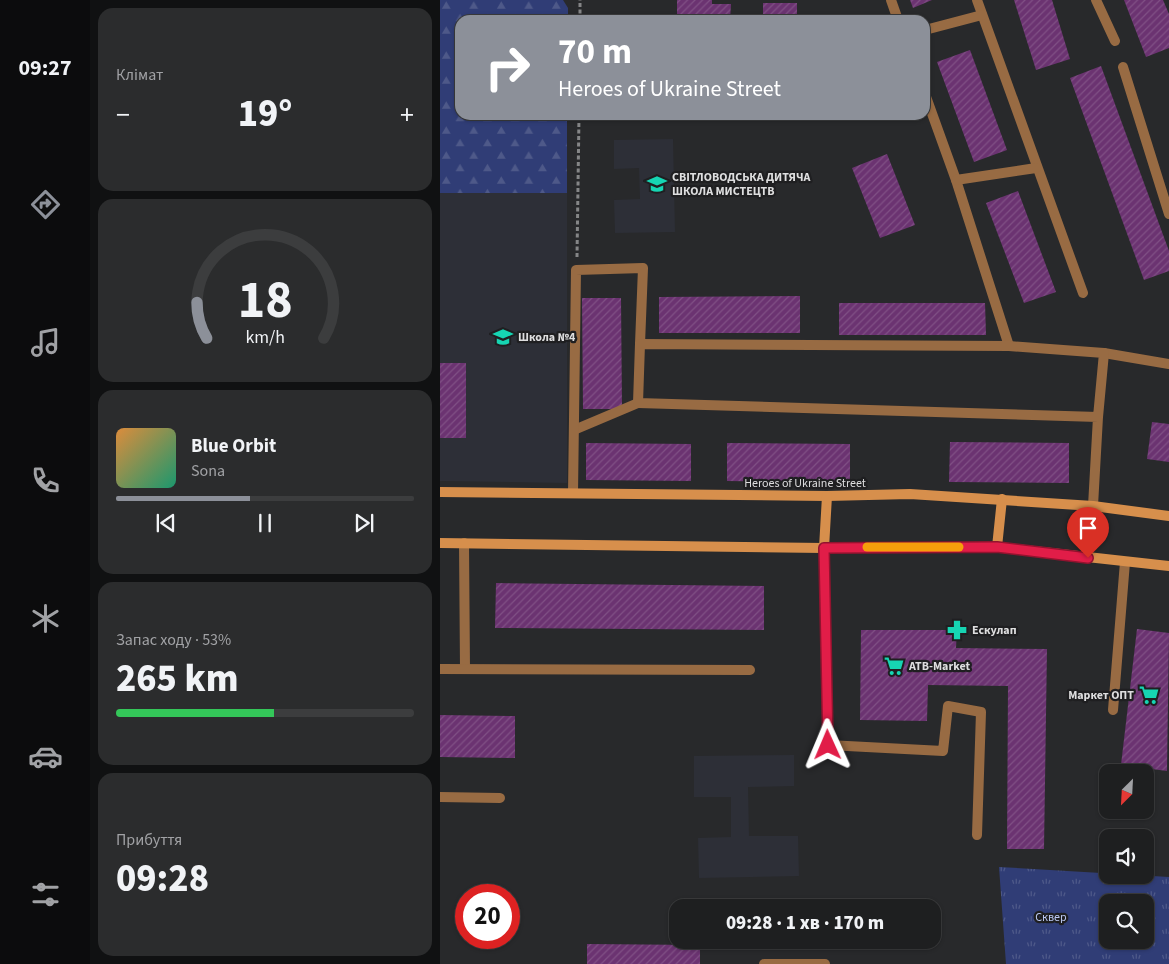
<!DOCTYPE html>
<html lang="uk">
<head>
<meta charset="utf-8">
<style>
  :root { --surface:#1e1f20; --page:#2b2c2d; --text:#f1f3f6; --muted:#a1a2a5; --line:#3c3d3e; --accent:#8c9099 }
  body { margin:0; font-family:"Source Sans 3",sans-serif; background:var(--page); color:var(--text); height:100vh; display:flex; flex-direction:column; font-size:19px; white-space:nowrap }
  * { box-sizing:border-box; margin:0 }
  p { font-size:16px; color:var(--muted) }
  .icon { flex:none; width:28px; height:28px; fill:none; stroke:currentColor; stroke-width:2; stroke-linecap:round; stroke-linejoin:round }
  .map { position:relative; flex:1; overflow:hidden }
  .drawer { display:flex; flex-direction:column; gap:8px; padding:8px; background:#101112; width:350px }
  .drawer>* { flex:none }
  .top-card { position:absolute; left:15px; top:15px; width:475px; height:105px; border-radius:15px; box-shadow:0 1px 4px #0004,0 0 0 1px var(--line); background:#8c9099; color:#fff; overflow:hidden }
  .needle { width:32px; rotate:204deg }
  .controls { position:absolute; left:659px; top:764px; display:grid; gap:10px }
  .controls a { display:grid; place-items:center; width:55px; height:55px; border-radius:10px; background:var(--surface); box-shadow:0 1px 4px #0004,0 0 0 1px var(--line); font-size:25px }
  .speed { position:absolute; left:15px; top:884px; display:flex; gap:10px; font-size:25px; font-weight:700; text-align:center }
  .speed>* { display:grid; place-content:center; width:65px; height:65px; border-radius:50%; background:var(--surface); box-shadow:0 1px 4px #0004,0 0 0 1px var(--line); line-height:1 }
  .speed .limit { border:8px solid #d22; background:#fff; color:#111 }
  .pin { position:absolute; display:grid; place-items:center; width:42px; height:42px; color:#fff; margin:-51px -21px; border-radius:50% 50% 50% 0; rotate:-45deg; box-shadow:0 0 5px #0007 }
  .pin .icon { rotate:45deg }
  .me { position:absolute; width:55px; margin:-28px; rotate:359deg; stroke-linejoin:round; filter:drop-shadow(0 0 4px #0008) }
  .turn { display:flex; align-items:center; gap:18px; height:105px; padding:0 20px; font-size:22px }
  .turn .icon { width:65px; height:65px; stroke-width:2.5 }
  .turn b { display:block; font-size:35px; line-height:42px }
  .big { font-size:38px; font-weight:800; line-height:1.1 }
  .drawer .widget { flex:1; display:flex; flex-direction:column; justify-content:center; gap:8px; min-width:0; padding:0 18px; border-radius:15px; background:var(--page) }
  .drawer .dial { align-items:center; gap:0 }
  .dial svg { height:130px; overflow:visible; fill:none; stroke:var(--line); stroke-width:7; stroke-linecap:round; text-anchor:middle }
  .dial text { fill:var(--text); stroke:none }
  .song { display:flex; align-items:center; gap:15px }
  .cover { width:60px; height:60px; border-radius:8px; background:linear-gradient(135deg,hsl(30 70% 55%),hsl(160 70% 35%)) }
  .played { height:5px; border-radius:2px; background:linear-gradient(90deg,var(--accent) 45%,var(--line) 45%) }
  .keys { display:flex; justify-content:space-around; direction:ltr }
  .heat { display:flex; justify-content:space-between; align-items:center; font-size:28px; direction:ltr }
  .charge { height:8px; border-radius:4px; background:linear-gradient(90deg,#34c759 53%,var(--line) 0) }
  .trip { position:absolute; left:229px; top:899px; width:272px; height:50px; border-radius:15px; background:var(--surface); box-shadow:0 1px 4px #0004,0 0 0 1px var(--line); font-weight:800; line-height:50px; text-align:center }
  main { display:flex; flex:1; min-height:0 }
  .tabs { display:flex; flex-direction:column; width:90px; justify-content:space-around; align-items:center; background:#0c0c0d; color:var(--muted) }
  .tabs .icon { width:35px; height:35px }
  .tabs .on { color:var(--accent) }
  .tabs b { font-size:22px; color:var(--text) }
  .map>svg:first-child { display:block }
</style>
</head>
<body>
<main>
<nav class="tabs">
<b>09:27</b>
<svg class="icon on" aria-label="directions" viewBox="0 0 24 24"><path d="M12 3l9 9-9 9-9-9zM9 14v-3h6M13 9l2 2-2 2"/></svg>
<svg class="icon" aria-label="music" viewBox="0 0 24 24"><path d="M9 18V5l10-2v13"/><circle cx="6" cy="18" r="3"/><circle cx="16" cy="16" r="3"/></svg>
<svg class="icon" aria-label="phone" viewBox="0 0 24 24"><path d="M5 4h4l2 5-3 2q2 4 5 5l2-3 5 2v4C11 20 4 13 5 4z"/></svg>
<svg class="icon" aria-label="climate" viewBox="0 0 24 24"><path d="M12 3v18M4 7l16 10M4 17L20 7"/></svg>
<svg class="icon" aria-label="car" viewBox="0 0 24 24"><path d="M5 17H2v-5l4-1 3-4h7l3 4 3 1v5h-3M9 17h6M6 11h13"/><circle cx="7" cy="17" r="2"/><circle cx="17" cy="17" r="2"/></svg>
<svg class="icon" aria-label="filters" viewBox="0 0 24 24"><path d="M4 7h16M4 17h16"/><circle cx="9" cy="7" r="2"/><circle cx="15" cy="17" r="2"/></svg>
</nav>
<section class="drawer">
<div class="widget"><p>Клімат</p>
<div class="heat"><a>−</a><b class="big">19°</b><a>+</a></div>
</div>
<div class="widget dial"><svg viewBox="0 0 100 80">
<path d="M14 69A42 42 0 1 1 86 69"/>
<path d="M14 69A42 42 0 0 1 8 47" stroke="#8c9099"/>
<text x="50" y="56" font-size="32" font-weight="700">18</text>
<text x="50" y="72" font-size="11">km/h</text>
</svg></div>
<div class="widget">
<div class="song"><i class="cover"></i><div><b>Blue Orbit</b><p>Sona</p></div></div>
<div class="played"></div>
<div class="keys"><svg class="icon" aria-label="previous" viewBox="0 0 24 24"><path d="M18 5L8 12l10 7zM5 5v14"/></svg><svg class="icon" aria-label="pause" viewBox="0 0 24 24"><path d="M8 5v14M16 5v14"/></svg><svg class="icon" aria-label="next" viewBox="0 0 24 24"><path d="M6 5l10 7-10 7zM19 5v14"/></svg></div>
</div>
<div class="widget"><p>Запас ходу · 53%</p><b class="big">265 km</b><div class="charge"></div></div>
<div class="widget"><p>Прибуття</p><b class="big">09:28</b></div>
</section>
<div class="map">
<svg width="729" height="964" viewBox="0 0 729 964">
  <defs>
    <pattern id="grass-tufts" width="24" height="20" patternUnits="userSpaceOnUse" patternTransform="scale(1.25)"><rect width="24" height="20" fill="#303d76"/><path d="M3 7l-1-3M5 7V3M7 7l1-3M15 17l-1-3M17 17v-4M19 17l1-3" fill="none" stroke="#4e5989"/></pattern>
    <pattern id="forest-firs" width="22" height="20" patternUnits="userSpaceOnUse" patternTransform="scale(1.25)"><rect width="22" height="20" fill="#303d76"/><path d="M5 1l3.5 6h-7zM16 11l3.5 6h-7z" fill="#4e5989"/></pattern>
    <pattern id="building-hatch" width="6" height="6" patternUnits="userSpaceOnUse" patternTransform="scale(1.25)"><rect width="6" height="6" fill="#6b3371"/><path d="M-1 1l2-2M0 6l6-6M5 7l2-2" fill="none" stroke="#805085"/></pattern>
  </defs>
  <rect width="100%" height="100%" fill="#28292b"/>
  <g fill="#2d2f37">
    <path d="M233,139L235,232L175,233L174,200L200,199L199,168L174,169V140Z"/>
    <path d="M0,193H127V483L0,481Z"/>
    <path d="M354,755V786L308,787L309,836H358L359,876L259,878L258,838L291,837V797H254V756Z"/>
  </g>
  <path fill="url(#grass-tufts)" fill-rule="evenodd" d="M559,867L729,877V964H566ZM668,902H705V940H668Z"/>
  <path fill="url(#forest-firs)" d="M0,0H123L128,8V20H20V115H127V193H0Z"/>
  <g fill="url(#building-hatch)">
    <path d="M237,0H272V4H291L290,20H237Z"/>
    <path d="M470,0H492L473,8Z"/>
    <path d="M574,0H612L630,59L596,70Z"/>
    <path d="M684,0H723L729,14V48L706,57Z"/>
    <rect x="323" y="3" width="34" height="17"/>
    <path d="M530,50L567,150L534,162L497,62Z"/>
    <path d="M661,66L729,251V271L704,280L630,78Z"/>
    <path d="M447,154L475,225L440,238L412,168Z"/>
    <path d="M578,191L616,292L584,303L546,203Z"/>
    <path d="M360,296V333H219V297Z"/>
    <path d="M142,298H181L182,409H143Z"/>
    <path d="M399,303H545L546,335H399Z"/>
    <rect x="0" y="363" width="26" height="75"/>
    <path d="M712,422L729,424V462L707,459Z"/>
    <path d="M510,442L629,443V483L509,482Z"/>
    <path d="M146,443L251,444V481L146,480Z"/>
    <path d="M287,443L410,444V483L287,481Z"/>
    <path d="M56,583L324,586V630L55,628Z"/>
    <path d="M697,629L729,633L727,771L681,765Z"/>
    <path d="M421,630H517L516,648L607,649L604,849H567L568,686L488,685L487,721L420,720Z"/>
    <path d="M0,715L75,716V758L0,757Z"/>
    <path d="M147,944L260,945V964H147Z"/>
  </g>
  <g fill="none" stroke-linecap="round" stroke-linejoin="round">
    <g stroke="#858687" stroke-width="3" stroke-dasharray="4 2.5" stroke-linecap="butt">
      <path d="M140,20V0"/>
      <path d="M137,257L139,115"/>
    </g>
    <g stroke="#986b43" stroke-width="10">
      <path d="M451,0L458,20"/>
      <path d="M537,0L643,293"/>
      <path d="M656,0L675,41"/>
      <path d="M485,30L542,15"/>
      <path d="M683,67L729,214"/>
      <path d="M485,94L516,180L569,346"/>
      <path d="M516,180L596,168"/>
      <path d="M664,353L729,364"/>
      <path d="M134,430L198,403"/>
      <path d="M133,493L136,270L203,268L200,344"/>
      <path d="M653,506L658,417L664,353L569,346L200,344L198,403L658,417"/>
      <path d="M24,543L25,669"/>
      <path d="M384,548L388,745L503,751L508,706L541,712L537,835"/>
      <path d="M0,669L310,670"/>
      <path d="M673,710L685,562"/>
      <path d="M0,797L60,798"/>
      <path d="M324,964H385"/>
    </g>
    <g stroke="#d78f4c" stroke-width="10">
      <path d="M0,492L387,496L470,494L653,506L729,516"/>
      <path d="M0,543L384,548L557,547L729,566"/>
      <path d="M557,547L562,499"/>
      <path d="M384,548L387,496"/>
    </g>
  </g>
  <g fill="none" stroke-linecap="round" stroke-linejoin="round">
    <defs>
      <path id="route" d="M388,745L384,548L557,547L648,558"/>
    </defs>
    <use href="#route" stroke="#92132f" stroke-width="12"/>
    <use href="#route" stroke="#e11d48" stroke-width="9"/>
    <path stroke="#f59e0b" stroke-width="9" d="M427,547H519"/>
  </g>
  <defs>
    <symbol id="school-bare" viewBox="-9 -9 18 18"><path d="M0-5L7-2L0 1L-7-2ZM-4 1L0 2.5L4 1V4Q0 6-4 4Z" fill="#16d5b3" stroke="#1f1f21" stroke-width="2.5" paint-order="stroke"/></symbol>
    <symbol id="pharmacy-bare" viewBox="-9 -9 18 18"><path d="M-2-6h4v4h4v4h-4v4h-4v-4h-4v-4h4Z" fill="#16d5b3" stroke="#1f1f21" stroke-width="2.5" paint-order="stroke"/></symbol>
    <symbol id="supermarket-bare" viewBox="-9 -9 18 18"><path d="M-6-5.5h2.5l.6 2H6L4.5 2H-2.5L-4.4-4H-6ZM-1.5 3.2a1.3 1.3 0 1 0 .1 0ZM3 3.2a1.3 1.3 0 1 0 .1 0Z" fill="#16d5b3" stroke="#1f1f21" stroke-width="2.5" paint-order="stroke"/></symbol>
  </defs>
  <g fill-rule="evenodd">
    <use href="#school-bare" x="203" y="170" width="28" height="28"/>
    <use href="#school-bare" x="49" y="323" width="28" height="28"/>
    <use href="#pharmacy-bare" x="503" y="616" width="28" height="28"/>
    <use href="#supermarket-bare" x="440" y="652" width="28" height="28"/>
    <use href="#supermarket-bare" x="695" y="681" width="28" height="28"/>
  </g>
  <g text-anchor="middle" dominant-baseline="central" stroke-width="4.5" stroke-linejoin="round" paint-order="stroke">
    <g font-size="12" font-weight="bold" fill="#dededf" stroke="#1f1f21" text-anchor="start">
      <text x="232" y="177">СВІТЛОВОДСЬКА ДИТЯЧА<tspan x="232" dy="14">ШКОЛА МИСТЕЦТВ</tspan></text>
      <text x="78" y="337">Школа №4</text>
      <text x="532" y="630">Ескулап</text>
      <text x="469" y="666">ATB-Market</text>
      <text x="694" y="695" text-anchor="end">Маркет ОПТ</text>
    </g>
    <g font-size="12" fill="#dededf" stroke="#1f1f21">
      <text x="365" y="483">Heroes of Ukraine Street</text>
    </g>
    <g font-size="12" fill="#bcc9f2" stroke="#1f1f21">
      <text x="611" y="917">Сквер</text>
    </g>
  </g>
</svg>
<div class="controls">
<a><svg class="needle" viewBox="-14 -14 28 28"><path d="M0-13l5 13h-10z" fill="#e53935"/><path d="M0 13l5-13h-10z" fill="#a1a2a5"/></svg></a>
<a><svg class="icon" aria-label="sound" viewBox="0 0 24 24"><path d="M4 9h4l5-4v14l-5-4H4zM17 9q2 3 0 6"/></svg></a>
<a><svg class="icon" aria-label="search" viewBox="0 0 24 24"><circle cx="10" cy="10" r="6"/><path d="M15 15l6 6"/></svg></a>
</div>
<div class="speed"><div class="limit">20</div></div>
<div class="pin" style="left:648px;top:558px;background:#d93025"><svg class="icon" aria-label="arrive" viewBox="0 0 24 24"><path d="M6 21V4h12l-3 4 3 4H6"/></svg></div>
<svg class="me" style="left:388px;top:745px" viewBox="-20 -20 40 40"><path d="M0-17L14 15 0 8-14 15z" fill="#e11d48" stroke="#fff" stroke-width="4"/></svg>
<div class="trip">09:28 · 1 хв · 170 m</div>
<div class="top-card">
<div class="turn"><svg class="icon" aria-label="right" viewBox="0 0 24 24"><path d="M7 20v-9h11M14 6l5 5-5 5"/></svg><div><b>70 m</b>Heroes of Ukraine Street</div></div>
</div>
</div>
</main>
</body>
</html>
